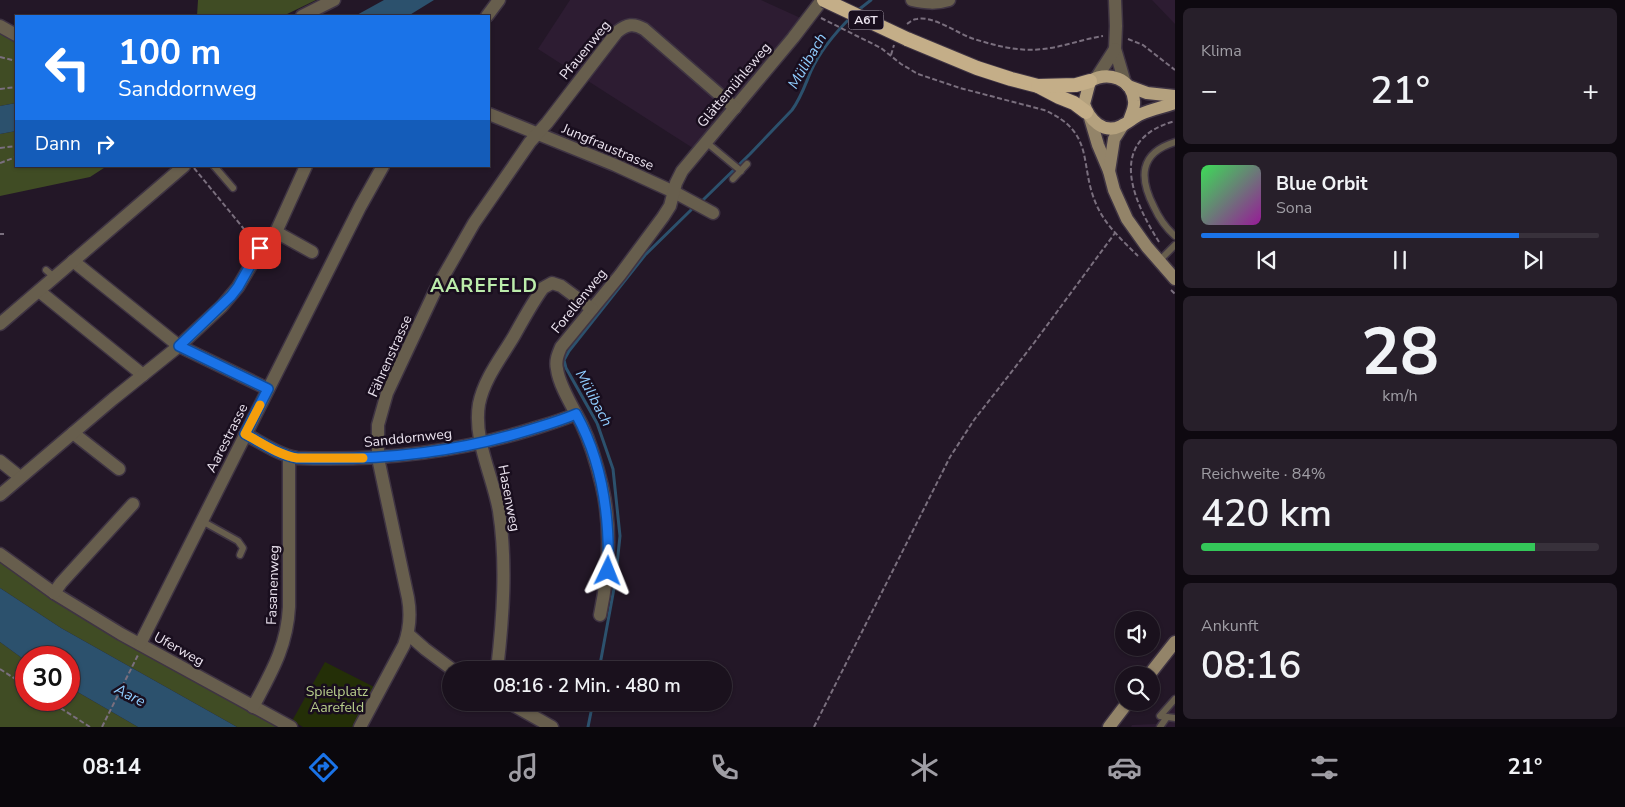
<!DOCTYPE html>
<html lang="de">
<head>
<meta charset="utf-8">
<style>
  :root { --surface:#1a111d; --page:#271f2a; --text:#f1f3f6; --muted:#9f9da4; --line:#38313b; --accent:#1a73e8 }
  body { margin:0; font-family:"Nunito Sans",sans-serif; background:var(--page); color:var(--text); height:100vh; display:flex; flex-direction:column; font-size:19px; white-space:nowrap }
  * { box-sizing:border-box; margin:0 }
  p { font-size:16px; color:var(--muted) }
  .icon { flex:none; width:28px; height:28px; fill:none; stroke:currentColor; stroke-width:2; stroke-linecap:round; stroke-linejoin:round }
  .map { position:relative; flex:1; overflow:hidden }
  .panel { display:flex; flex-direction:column; gap:8px; padding:8px; background:#0e0910; width:450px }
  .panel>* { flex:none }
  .banner { position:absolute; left:15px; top:15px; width:475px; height:152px; border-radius:0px; box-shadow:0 1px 4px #0004,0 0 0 1px var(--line); background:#1a73e8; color:#fff; overflow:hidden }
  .tools { position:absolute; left:1115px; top:611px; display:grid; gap:10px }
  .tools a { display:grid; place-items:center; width:45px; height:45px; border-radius:50%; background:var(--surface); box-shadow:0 1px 4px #0004,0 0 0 1px var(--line); font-size:25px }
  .speed { position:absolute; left:15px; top:646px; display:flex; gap:10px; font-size:25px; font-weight:700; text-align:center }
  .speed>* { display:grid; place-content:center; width:65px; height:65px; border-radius:50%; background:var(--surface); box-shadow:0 1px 4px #0004,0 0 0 1px var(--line); line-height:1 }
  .speed .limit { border:8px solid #d22; background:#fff; color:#111 }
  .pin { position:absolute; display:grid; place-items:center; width:42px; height:42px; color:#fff; margin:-21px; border-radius:10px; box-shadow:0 2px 8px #0006 }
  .me { position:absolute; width:55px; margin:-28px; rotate:2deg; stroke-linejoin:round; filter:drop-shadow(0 0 4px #0008) }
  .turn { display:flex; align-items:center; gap:18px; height:105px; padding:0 20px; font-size:22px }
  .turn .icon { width:65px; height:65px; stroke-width:2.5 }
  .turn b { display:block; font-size:35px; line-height:42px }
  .then { display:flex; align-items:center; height:48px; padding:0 20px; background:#0003; gap:10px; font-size:19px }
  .big { font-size:38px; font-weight:600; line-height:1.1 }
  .panel .tile { flex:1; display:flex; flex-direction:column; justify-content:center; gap:8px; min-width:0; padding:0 18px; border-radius:8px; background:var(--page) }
  .panel .dial { align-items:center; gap:0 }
  .dial b { font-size:65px; line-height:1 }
  .song { display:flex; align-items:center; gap:15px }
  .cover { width:60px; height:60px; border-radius:8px; background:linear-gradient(135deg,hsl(130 70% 55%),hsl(300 70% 35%)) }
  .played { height:5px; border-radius:2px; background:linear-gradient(90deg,var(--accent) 80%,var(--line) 80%) }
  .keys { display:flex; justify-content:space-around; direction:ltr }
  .heat { display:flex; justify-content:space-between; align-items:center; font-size:28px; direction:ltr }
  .charge { height:8px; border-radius:4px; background:linear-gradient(90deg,#34c759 84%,var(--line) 0) }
  .trip { position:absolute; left:442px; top:661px; width:290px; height:50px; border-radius:25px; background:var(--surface); box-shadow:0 1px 4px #0004,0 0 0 1px var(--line); font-weight:600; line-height:50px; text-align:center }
  .tabs { display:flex; height:80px; justify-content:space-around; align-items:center; background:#0a070c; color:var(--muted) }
  .tabs .icon { width:35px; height:35px }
  .tabs .active { color:var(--accent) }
  .tabs b { font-size:22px; color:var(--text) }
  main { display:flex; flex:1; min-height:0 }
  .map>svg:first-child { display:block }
</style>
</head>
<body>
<main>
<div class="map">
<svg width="1175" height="727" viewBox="0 0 1175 727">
  <rect width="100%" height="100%" fill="#231727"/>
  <g fill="#2d1c32">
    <path d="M570,0H761L805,20L699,152L538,49Z"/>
    <path d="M1152,0H1175V24Z"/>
    <path d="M1175,699V727H1131L1132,725L1156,724Z"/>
  </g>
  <path fill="#242f07" d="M325,662L378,689L357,727H303L292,721Z"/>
  <g fill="#404c24">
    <path d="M198,0H316L283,16H197Z"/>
    <path d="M0,33L16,42V103L0,106Z"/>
    <path d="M16,131V166H107L90,177L0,196V134Z"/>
    <path d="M0,559L283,727H237L61,628L0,588Z"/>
    <path d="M0,642L26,661V700H69V687L138,727H0Z"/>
  </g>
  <g fill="#2c516d">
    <path d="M384,0H434L408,16H355Z"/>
    <path d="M16,103V131L0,134V106Z"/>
    <path d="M0,588L61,628L237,727H138L69,687V658H26V661L0,642Z"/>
  </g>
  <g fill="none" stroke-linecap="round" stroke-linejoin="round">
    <g stroke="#2c516d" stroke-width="3">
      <path d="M857,11L871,0"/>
      <path d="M703,200L750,154L792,110C801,98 805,85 811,71C820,51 836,32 851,17"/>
      <path d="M599,670L615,583L620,536L613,469L597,423L566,368L564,360L569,351L645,255L691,210"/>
      <path d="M588,727L593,702"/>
    </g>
    <defs>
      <g id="service">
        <path d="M706,142L741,171"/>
        <path d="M1175,142C1139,153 1139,178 1154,207C1159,218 1166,228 1175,236"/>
        <path d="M214,166L233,188"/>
        <path d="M733,179L747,164"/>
        <path d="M1159,261L1175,245"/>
        <path d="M46,270L54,277"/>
        <path d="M202,521L238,541L243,548L240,555"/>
        <path d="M1175,699L1160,716L1175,718"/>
        <path d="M1160,727L1167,717"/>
      </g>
      <g id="minor">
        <path d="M912,0C926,3 936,4 949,0"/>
        <path d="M1115,0L1116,26L1115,49L1125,83"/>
        <path d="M302,16L334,0"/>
        <path d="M487,16L499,0"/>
        <path d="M0,26L16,35"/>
        <path d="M1097,77L1115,49"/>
        <path d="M489,114L615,165L674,192L713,213"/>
        <path d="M306,166L276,232L312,252"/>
        <path d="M73,261L179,346L268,389"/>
        <path d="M39,291L143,375"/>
        <path d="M0,324L184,166"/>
        <path d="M73,433L119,469"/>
        <path d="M245,434C262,443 279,455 297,458C375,461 454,453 529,430C545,425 560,421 576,414"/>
        <path d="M0,461L20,477"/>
        <path d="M0,495L113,399L179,346L222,306L238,287L261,248"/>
        <path d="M0,554L54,593L121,634L291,727"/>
        <path d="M54,593L61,583L133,504"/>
        <path d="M600,615C609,572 612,529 602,486C597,465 591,444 582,425C574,409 559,386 557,369C555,361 558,354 561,347L620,275L663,217L670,206L676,183L682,171L793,38L822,0"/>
        <path d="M408,634L425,649L453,670"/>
        <path d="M140,644L360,207L383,166"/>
        <path d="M497,670C503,618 507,563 499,511C493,476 473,440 479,404C484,379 501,358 514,336C523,320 532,303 543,288L552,283L561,286L592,309"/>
        <path d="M508,702L552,727"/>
        <path d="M253,707C271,673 287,647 289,607V457"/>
        <path d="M360,727L404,645C410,629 411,615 408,598L378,458V425L387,393L435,291L474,223L530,142L547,123L617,32C627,24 634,23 644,29L735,108"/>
      </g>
      <g id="secondary">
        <path d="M1090,118L1098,145L1109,171L1114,190L1127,219L1147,247L1175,279"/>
        <path d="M1109,171L1114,139L1123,125"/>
        <path d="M1149,675L1175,642"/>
        <path d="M1109,727L1128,702"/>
      </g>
      <g id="primary">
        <path d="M1128,86L1147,93L1175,96"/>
        <path d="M1129,121C1131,114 1135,108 1134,101C1132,78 1108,71 1090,81L1084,104C1089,119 1103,135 1121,126C1128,123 1134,117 1141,114C1152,109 1164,107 1175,103"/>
      </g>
      <g id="trunk">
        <path d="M907,39L977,68L1011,79L1038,86L1059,97L1074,103L1086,112"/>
        <path d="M1038,86L1076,85L1090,81"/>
      </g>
    </defs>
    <use href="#service" stroke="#3f3443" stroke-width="9"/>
    <use href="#minor" stroke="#3f3443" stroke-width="15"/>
    <use href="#secondary" stroke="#3f3443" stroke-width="15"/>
    <use href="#primary" stroke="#3f3443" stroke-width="15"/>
    <use href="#trunk" stroke="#3f3443" stroke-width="16"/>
    <g stroke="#7a6f7e" stroke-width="2" stroke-dasharray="5 2.5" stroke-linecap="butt">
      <path d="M821,18L881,48L901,64L918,74L960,88L1044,110C1097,133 1078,165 1097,206C1106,226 1123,241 1138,256"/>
      <path d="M907,24C910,22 913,19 917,19C933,15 958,34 974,39C997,46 1019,52 1043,49C1063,47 1083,39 1103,36"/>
      <path d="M1128,39L1143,45L1175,70"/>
      <path d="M891,55L894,45"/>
      <path d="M0,57L16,61"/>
      <path d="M0,89L16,87"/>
      <path d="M0,148L16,146"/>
      <path d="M0,163L16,157"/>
      <path d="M194,168L253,240"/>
      <path d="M0,234H4"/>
      <path d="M1159,242C1132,199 1106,140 1175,121"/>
      <path d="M1171,290L1175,294"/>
      <path d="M0,669L26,686"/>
      <path d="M48,700L90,727"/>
      <path d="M102,727L138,655"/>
      <path d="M814,727L950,457L974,420L1034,343L1115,233"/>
    </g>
    <use href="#service" stroke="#675e4d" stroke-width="6"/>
    <use href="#minor" stroke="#675e4d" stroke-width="12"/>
    <use href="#secondary" stroke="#938469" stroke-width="12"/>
    <use href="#primary" stroke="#b4a17e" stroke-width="12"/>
    <use href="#trunk" stroke="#c4ae88" stroke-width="14"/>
    <defs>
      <path id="trunk-bridge" d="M824,0L907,39"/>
    </defs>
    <use href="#trunk-bridge" stroke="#3f3443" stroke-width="16" stroke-linecap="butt"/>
    <use href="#trunk-bridge" stroke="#c4ae88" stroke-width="14"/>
  </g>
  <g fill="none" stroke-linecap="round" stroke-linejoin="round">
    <defs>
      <path id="route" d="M260,248L238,287L231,296L179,346L268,389L245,434C262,443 279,455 297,458C375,461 454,453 529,430C545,425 560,421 576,414C602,461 610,517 608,571"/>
    </defs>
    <use href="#route" stroke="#114b97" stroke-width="12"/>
    <use href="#route" stroke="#1a73e8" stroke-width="9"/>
    <path stroke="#f59e0b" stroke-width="9" d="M260,405L245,434C262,443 279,455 297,458H363"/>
  </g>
  <g text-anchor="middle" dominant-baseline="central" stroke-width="5" stroke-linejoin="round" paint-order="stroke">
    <rect fill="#190e1e" stroke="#aca3b0" stroke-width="1" x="848.5" y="10.5" width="35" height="19" rx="4"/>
    <g font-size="12" font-weight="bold" fill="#ebe3ef">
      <text x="866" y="20">A6T</text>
    </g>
    <g font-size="14" fill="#ebe3ef" stroke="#190e1e">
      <text transform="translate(585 50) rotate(-51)">Pfauenweg</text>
      <text transform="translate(734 85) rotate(-50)">Glättemühleweg</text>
      <text transform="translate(608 147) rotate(23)">Jungfraustrasse</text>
      <text transform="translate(579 301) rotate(-51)">Forellenweg</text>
      <text transform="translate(390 356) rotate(-66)">Fährenstrasse</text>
      <text transform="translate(227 438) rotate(-63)">Aarestrasse</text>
      <text transform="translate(408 438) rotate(-6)">Sanddornweg</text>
      <text transform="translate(509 498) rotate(79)">Hasenweg</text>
      <text transform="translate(273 585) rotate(-88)">Fasanenweg</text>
      <text transform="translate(179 649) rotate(29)">Uferweg</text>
    </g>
    <g font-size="14" fill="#b8ce8b" stroke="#190e1e">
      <text x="337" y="691">Spielplatz<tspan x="337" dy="16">Aarefeld</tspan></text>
    </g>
    <g font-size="15" font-style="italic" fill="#90cdfe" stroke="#190e1e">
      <text transform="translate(807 61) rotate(-60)">Mülibach</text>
      <text transform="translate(594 398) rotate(62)">Mülibach</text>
      <text transform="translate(130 695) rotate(27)">Aare</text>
    </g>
    <g font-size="19" font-weight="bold" letter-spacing="1" fill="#bcecab" stroke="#190e1e">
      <text x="484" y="286">AAREFELD</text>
    </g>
  </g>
</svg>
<div class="tools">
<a><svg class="icon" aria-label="sound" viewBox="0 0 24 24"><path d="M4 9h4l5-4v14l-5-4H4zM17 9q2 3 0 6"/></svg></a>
<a><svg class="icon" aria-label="search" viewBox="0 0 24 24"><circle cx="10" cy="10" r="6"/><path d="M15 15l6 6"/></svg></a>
</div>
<div class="speed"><div class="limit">30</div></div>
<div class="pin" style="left:260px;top:248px;background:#d93025"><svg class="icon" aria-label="arrive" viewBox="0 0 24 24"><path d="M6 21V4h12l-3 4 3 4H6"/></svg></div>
<svg class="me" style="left:608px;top:571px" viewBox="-20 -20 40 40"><path d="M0-17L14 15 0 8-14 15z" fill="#1a73e8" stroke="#fff" stroke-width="4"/></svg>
<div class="trip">08:16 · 2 Min. · 480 m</div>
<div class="banner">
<div class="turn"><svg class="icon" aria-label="left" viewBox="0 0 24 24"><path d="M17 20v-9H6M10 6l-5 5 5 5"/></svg><div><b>100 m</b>Sanddornweg</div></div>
<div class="then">Dann<svg class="icon" aria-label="right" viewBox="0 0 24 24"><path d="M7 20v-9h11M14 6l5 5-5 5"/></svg></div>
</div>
</div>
<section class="panel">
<div class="tile"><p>Klima</p>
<div class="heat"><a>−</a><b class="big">21°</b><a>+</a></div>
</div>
<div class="tile">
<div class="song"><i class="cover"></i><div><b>Blue Orbit</b><p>Sona</p></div></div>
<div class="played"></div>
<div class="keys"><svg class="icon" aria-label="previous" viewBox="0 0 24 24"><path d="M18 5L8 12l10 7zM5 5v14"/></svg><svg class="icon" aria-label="pause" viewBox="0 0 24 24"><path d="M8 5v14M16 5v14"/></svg><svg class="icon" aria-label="next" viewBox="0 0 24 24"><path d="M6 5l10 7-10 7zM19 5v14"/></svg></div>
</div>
<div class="tile dial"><b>28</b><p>km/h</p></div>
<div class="tile"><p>Reichweite · 84%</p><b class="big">420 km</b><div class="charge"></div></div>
<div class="tile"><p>Ankunft</p><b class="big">08:16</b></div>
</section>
</main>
<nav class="tabs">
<b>08:14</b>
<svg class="icon active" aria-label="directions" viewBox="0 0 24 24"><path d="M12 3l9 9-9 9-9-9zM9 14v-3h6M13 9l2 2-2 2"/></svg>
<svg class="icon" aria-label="music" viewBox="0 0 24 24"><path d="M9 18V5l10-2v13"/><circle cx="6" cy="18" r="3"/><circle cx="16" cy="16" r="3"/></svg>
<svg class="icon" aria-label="phone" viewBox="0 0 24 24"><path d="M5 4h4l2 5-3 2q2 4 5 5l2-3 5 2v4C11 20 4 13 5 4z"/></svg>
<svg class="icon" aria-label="climate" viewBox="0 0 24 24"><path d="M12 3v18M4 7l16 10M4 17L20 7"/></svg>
<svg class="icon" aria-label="car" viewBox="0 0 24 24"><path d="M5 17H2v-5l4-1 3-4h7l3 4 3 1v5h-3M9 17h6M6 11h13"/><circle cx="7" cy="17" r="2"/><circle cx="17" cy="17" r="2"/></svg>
<svg class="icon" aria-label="filters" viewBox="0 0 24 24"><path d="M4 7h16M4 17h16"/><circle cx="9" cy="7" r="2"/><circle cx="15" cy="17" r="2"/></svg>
<b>21°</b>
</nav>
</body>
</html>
